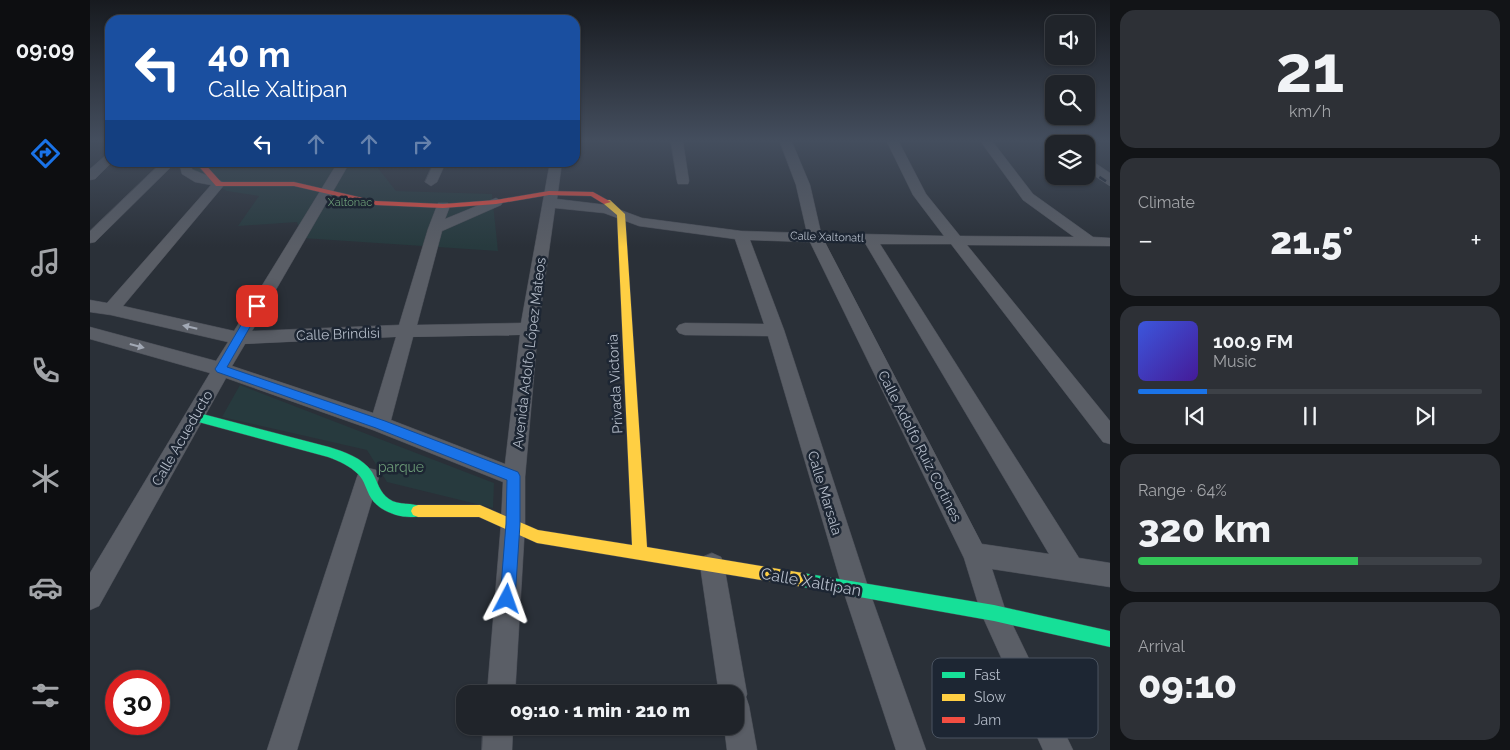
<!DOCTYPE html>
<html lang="en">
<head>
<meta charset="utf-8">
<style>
  :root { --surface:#20242a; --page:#2d3036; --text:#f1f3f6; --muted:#a2a4a8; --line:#3d4147; --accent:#1a73e8 }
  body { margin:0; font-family:Raleway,sans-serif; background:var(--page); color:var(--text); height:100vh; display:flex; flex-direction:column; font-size:19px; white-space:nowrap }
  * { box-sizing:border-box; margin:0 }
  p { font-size:16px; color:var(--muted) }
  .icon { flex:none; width:28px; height:28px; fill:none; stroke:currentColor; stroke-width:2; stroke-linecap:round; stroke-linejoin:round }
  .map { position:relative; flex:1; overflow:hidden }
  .side { display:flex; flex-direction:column; gap:10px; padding:10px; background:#121417; width:400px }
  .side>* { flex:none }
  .banner { position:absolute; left:15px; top:15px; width:475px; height:152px; border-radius:15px; box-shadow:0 1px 4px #0004,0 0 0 1px var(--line); background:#1a4fa0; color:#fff; overflow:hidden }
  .buttons { position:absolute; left:955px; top:15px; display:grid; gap:10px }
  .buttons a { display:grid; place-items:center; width:50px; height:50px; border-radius:10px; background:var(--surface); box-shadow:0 1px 4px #0004,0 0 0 1px var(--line); font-size:25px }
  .speed { position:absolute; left:15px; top:670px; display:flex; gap:10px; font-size:25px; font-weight:700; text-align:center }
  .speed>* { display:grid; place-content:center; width:65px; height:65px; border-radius:50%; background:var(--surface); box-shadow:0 1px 4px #0004,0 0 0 1px var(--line); line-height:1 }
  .speed .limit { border:8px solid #d22; background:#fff; color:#111 }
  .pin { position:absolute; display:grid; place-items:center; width:42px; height:42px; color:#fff; margin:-21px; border-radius:10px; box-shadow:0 2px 8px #0006 }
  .me { position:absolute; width:55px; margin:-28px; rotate:4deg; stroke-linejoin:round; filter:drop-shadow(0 0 4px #0008) }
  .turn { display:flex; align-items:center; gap:18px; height:105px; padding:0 20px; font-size:22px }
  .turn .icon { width:65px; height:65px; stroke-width:2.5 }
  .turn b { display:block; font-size:35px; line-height:42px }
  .lanes { display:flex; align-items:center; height:48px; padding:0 20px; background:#0003; justify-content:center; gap:25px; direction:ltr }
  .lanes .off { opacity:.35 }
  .big { font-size:38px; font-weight:800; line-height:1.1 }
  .side .card { flex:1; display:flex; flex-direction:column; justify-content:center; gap:8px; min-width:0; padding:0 18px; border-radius:15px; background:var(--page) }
  .side .dial { align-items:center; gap:0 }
  .dial b { font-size:65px; line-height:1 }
  .song { display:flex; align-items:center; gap:15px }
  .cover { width:60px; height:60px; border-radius:8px; background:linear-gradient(135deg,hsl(230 70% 55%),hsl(260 70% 35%)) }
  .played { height:5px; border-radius:2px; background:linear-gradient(90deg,var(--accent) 20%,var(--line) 20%) }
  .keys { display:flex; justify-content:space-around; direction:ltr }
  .heat { display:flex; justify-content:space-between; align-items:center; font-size:28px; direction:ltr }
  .charge { height:8px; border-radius:4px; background:linear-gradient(90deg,#34c759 64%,var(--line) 0) }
  .trip { position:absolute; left:366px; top:685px; width:288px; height:50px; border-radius:15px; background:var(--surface); box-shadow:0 1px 4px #0004,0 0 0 1px var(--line); font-weight:800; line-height:50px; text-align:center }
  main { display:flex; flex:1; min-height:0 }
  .tab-bar { display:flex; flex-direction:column; width:90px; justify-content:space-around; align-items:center; background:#0d0e11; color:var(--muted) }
  .tab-bar .icon { width:35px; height:35px }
  .tab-bar .on { color:var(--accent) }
  .tab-bar b { font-size:22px; color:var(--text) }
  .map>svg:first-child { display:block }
</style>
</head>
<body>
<main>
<nav class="tab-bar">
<b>09:09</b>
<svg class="icon on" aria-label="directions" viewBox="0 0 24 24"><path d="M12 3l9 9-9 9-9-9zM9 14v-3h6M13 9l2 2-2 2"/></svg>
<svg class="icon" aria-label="music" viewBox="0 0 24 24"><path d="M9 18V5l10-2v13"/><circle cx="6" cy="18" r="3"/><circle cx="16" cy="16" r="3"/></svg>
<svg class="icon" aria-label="phone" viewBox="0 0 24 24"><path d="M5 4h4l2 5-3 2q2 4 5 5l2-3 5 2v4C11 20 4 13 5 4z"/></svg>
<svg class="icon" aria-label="climate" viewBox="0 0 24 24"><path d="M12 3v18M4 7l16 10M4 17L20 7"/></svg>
<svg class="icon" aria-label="car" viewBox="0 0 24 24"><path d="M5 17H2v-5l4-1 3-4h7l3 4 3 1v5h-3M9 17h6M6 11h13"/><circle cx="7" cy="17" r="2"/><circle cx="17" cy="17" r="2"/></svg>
<svg class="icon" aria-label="filters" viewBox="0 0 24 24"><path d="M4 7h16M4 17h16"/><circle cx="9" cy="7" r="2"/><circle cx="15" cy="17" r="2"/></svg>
</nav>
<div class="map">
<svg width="1020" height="750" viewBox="0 0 1020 750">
  <rect width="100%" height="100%" fill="#2a3038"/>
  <g fill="#273a3e">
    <path d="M105,163H284L306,191L402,194L408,251L212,238L207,222L148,226L169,196L137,191L103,172Z"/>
    <path d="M150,385L404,483L403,508L297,482L277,450L132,417Z"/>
  </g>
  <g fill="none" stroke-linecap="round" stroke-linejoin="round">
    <defs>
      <g id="street">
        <path d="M581,142H593L599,181L598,184H588L587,181Z"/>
        <path d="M690,142H702L720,185L731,233L854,236L823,195L797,142H809L836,194L870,236L984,237L933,200L891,142H903L943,194L1003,237L1020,238V246L877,245L1020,421V444L1013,442L861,244H790L989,558L1020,563V587L902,569L915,609L983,750H953L891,613L874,558L720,242L660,240L694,330L779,590L836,750H806L753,590L678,336L595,335L589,333L586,329L589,325L595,323L674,324L645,239L549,226L514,213L465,208L448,329L435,477V524L425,694H397L411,524L413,482L283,430L136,378L9,606L0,610V573L120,373L0,339V327L126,361L138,342L21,315L0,312V300L17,303L121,185L105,182L92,174L89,162H101L102,169C111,174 131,179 135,184L33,306L144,331L248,162H260L162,331L309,325L338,229L348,203H358L360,206L355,219L406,198L413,202L411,205L352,231L327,325L431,323L460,162H472L467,199L517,205L552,218L651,231L717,233L706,185ZM735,242L775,243L959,554L892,544ZM430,335L415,464L301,420L323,337ZM306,337L283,413L142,366L155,344Z"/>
        <path d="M965,142H978L980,144H966Z"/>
        <path d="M20,154V162H22L5,179L0,180V169L16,155Z"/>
        <path d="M996,157L1020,173V183L1015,182L996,167Z"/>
        <path d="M72,162H86L5,242L0,243V231Z"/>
        <path d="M344,162H356L347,182L341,186L335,182Z"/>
        <path d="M278,468L286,470L289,477L207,750H177L267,477L270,470Z"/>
        <path d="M622,553L631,557L634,565L657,694L656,697L659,706L667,750H637L634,726H645V694H629L610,565L613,557Z"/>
        <path d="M393,726H423L422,750H392Z"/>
      </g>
      <g id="fast">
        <path d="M105,412L239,447C255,452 273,458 282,472C288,482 289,492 299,499C309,506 322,502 333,507L335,511L333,515C317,521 290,513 281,498C276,490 275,481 268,474C260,466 249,461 238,457L101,420L99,417L101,414Z"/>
        <path d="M713,573L904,605L1020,631V647L904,621L713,587L708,585L706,580L708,575Z"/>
      </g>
      <path id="slow" d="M514,200H520L535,214L557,547L713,573L718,575L720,580L718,585L713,587L447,543L389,517H328L323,515L321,511L323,507L328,505H390L448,530L542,545L527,215L514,204Z"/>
      <path id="jam" d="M105,162H113L131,182H204L286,201L353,204L406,200L459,191L503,192L521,202L514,204L501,196L459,195L406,204L353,208L286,205L204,186H126Z"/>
    </defs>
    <use href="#street" stroke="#484c55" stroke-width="1"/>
    <use href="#fast" stroke="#484c55" stroke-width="1"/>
    <use href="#slow" stroke="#484c55" stroke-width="1"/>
    <use href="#jam" stroke="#484c55" stroke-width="1"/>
    <use href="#street" fill="#5a5e66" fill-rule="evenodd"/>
    <use href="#fast" fill="#16e098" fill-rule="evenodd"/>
    <use href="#slow" fill="#ffcf43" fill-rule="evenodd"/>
    <use href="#jam" fill="#f24e42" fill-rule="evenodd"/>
    <defs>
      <g id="rail">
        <path d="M960,142L964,145"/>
        <path d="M996,168L1020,184"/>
      </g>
    </defs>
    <use href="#rail" stroke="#595d64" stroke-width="4"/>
    <use href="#rail" stroke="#1d2633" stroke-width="2.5" stroke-dasharray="8" stroke-linecap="butt"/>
  </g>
  <defs><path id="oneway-solid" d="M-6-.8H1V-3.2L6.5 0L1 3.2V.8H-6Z" transform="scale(1.25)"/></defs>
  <g fill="#a2a9b5">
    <use href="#oneway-solid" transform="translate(100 327) rotate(-167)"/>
    <use href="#oneway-solid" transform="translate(47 346) rotate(15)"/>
  </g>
  <linearGradient id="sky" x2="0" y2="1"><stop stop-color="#171a1f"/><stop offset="0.57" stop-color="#444e5e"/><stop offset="1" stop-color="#444e5e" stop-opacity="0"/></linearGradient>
  <rect width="1020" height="247" fill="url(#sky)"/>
  <path fill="#1a73e8" stroke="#114b97" d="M167,302L172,306L137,367L295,421L428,472L430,476V524L425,599L423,605L417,607L412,605L410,599L416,524L417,480L286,428L127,372L125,369L127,366L164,303Z"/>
  <g text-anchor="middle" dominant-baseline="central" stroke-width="5" stroke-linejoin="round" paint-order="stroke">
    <g font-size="11" fill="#6b9a76" stroke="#1d2633">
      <text x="260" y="202">Xaltonac</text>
    </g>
    <g font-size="11" fill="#b4bcc9" stroke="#1d2633">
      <text transform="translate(737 237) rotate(2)">Calle Xaltonatl</text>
    </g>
    <g font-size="14" fill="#b4bcc9" stroke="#1d2633">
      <text transform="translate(248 334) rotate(-2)">Calle Brindisi</text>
      <text transform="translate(439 353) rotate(-83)">Avenida Adolfo López Mateos</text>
      <text transform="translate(525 384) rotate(-93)">Privada Victoria</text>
      <text transform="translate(92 438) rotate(-60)">Calle Acueducto</text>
      <text transform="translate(830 446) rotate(63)">Calle Adolfo Ruiz Cortines</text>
      <text transform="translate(735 493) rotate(73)">Calle Marsala</text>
    </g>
    <g font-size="14" fill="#6b9a76" stroke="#1d2633">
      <text x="311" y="467">parque</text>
    </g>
    <g font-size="16" fill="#b4bcc9" stroke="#1d2633">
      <text transform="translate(721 582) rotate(10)">Calle Xaltipan</text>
    </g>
  </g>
  <rect x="842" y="658" width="166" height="80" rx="8" fill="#1d2633" stroke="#4a5360" stroke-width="1"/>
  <rect x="852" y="672" width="23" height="6" fill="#16e098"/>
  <rect x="852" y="694" width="23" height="7" fill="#ffcf43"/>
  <rect x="852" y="717" width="23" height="6" fill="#f24e42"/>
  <g font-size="14" fill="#b4bcc9">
    <text x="884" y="680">Fast</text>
    <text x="884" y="702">Slow</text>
    <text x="884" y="725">Jam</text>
  </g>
</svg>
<div class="buttons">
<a><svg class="icon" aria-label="sound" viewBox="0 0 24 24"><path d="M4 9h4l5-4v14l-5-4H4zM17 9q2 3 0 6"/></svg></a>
<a><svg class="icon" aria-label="search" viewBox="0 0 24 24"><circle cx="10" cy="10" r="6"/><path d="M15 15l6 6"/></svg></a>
<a><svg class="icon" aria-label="layers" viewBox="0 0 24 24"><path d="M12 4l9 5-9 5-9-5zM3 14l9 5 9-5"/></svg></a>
</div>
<div class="speed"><div class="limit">30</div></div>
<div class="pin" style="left:167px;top:306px;background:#d93025"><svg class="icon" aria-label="arrive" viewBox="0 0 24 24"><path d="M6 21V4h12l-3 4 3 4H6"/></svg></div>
<svg class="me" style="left:417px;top:599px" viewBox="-20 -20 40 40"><path d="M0-17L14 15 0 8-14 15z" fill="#1a73e8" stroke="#fff" stroke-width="4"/></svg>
<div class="trip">09:10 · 1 min · 210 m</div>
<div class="banner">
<div class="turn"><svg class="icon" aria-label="left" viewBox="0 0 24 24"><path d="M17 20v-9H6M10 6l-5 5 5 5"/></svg><div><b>40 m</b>Calle Xaltipan</div></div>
<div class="lanes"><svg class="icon" aria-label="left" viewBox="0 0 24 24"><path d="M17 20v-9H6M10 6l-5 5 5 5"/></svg><svg class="icon off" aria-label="ahead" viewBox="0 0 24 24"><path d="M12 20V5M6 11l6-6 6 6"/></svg><svg class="icon off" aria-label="ahead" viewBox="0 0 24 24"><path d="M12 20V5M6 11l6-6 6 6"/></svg><svg class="icon off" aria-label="right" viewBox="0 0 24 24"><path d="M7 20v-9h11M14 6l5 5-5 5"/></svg></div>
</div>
</div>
<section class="side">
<div class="card dial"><b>21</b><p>km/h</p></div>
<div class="card"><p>Climate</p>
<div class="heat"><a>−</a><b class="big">21.5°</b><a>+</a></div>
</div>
<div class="card">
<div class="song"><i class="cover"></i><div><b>100.9 FM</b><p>Music</p></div></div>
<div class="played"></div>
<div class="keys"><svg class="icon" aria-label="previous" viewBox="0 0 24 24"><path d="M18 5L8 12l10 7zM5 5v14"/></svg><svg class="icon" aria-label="pause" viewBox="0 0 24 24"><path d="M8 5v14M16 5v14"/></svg><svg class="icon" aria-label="next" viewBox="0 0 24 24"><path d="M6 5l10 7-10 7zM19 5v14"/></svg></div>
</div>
<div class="card"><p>Range · 64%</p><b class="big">320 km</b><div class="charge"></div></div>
<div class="card"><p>Arrival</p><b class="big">09:10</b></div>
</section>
</main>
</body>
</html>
